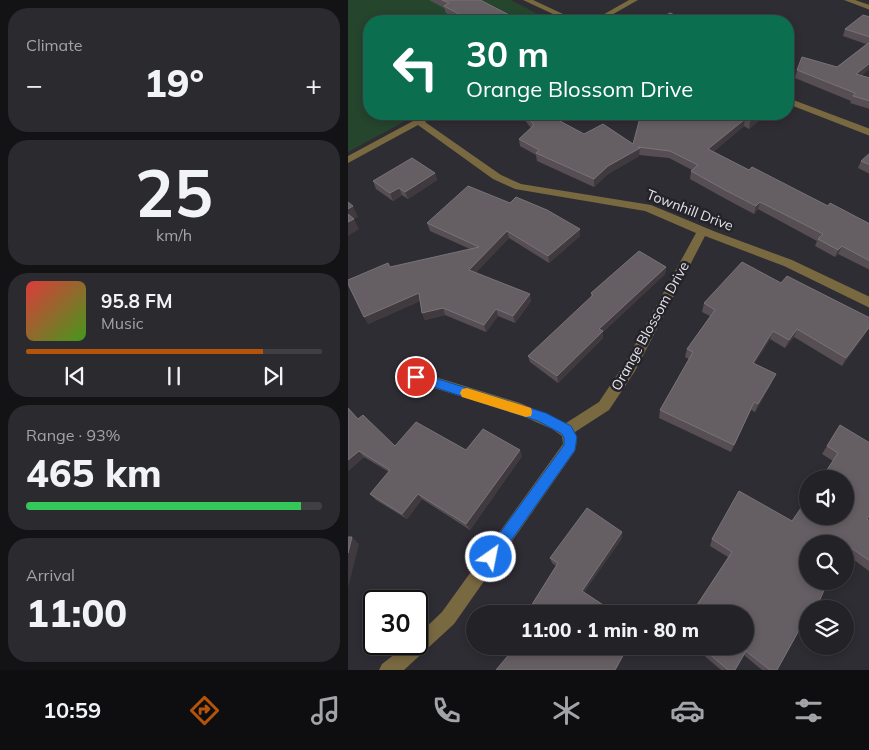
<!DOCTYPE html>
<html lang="en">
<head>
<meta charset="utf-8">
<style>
  :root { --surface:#232227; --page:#2b2a2f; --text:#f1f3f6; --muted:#a3a4a7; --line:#403f44; --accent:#b45309 }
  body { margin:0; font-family:Mulish,sans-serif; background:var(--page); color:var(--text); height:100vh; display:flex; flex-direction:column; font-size:19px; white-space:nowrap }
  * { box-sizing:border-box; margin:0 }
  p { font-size:16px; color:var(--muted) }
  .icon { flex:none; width:28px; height:28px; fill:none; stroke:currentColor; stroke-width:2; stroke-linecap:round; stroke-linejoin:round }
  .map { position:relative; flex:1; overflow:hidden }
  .side { display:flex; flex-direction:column; gap:8px; padding:8px; background:#131315; width:348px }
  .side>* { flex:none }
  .guide { position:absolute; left:15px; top:15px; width:431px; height:105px; border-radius:20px; box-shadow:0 2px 8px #0003,0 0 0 1px var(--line); background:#0b6e4f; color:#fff; overflow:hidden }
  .tools { position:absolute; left:451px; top:470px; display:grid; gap:10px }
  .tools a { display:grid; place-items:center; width:55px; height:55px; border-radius:50%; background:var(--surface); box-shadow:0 2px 8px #0003,0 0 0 1px var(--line); font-size:25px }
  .speed { position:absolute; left:15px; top:590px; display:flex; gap:10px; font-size:25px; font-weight:700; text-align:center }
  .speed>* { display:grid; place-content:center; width:65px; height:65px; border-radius:50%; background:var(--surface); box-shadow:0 2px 8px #0003,0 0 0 1px var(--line); line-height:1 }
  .speed .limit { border:2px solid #111; border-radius:8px; background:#fff; color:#111 }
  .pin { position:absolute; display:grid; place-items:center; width:42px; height:42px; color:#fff; margin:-21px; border:2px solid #fff; border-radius:50%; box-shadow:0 1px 5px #0007 }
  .me { position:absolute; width:55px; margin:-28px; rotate:33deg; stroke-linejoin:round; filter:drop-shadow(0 0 4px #0008) }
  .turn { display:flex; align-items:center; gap:18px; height:105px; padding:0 20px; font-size:22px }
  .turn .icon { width:65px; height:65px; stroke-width:2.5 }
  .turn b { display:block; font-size:35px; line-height:42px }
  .big { font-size:38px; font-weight:800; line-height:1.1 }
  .side .card { flex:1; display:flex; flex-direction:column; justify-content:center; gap:8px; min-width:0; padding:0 18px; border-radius:20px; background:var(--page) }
  .side .dial { align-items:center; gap:0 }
  .dial b { font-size:65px; line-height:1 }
  .song { display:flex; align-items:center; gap:15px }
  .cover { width:60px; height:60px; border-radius:8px; background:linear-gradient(135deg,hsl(0 70% 55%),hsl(100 70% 35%)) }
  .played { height:5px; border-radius:2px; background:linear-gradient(90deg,var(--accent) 80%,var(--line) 80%) }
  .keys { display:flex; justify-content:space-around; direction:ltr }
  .heat { display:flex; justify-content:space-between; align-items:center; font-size:28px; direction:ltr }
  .charge { height:8px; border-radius:4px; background:linear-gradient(90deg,#34c759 93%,var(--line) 0) }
  .trip { position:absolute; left:118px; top:605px; width:288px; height:50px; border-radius:25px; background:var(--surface); box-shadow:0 2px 8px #0003,0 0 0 1px var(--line); font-weight:800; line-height:50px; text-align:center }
  .dock { display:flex; height:80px; justify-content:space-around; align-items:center; background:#0e0e10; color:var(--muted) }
  .dock .icon { width:35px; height:35px }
  .dock .selected { color:var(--accent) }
  .dock b { font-size:22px; color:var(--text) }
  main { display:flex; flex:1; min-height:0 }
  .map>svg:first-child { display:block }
</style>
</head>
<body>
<main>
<section class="side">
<div class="card"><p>Climate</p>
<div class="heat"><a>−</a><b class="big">19°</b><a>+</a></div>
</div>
<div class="card dial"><b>25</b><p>km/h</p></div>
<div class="card">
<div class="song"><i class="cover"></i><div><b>95.8 FM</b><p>Music</p></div></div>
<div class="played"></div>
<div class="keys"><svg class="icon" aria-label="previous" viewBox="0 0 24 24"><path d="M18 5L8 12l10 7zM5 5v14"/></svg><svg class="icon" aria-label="pause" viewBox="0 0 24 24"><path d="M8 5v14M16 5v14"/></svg><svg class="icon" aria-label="next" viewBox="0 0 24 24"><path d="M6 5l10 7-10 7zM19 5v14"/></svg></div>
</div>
<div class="card"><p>Range · 93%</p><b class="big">465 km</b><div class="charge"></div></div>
<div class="card"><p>Arrival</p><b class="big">11:00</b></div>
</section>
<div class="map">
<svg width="522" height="670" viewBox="0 0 522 670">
  <rect width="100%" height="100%" fill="#2f2d34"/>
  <path fill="#25452d" d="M0,0H163L203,21H21V114H70L0,152Z"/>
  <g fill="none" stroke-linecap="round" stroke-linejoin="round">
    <g fill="#796941" fill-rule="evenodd">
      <path d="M175,0H185L230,21H220Z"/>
      <path d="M281,0H290L253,21H244Z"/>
      <path d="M496,0H507L522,5V10Z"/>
      <path d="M440,98L522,129V136L440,104Z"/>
      <path d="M78,114H89L77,122L153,175L173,184L303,205L368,232L444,260L522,297V308L436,266L357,236L287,371L261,410L227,432L229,440L227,451L106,624L56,670H31L34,664L60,644H69V636L94,612L215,444L214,436L204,429L170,414L63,381L61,377L63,373L68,371L172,403L218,423L251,402L277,363L348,233L297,211L167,189L145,179L70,125L0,163V156Z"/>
    </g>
  </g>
  <g fill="#564e52">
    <path d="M81,0H134L135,1L173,21H112L98,13L96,8Z"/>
    <path d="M522,17V68L513,76L522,78V109L502,103L503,101L447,78L449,70L489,67L518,44L495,36L497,29Z"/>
    <path d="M172,114H199L236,134L285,144L368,118L369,114H417L416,116L401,129L396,126L365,152L401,170L480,206L522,224V270L490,254L487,257L467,246L469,241L410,209L406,214L376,198L342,179L343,171L344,170L321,158L291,155V156L260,174L246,187L189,161L188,155L172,146L171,139L183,128Z"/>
    <path d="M522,153V174L510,168L513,161Z"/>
    <path d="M87,173L89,180L60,199L54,195L45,201L28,189L25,181Z"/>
    <path d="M79,223L232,236L201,263L161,238L127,273L183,301L167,323L150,316L138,332L97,315L77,320L74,313L72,301L20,324L42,267L122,249L82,231Z"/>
    <path d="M318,267L317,274L255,332V338L210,383L182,362L180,356L243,297V293Z"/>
    <path d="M433,283L522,318V327L494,366L446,337L437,348L422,339L406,364L424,382L407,412L403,410L383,452L311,418L312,410L341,359L337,357L339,349L362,316L354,312L356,303Z"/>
    <path d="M0,408L10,419L47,446L118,450L174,456L122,530L74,499L59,519L28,500L22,494L41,472L16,457L0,471Z"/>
    <path d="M492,425L519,519L522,521V571H521L498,554V544H460L470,604L465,609L463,608L429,670H414L396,655L387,670H373L345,646H396V614H352L346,609L380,557L362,546L364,539L444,521L485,461L474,454Z"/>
    <path d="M274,532V538L236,592L178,614L208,566L204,563L202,558Z"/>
  </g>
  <g fill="#403a3f">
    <path d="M522,63V68L506,82L508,74Z"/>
    <path d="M411,114H417L416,116L401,129L402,121Z"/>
    <path d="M397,119L396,126L359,157L360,149Z"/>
    <path d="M292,148L291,156L260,174L246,187V179L260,166Z"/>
    <path d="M87,173L89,180L60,199L57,192Z"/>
    <path d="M51,188L54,195L45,201L42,193Z"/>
    <path d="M412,202L410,209L406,214L408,206Z"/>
    <path d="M5,206L10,217L6,219L11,229L0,236V209Z"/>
    <path d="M232,229V236L201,263L200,256Z"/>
    <path d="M159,231L161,238L123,278L121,270Z"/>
    <path d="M494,246L490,254L487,257L490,250Z"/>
    <path d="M318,267L317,274L255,332V338L210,383L209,376L251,329Z"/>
    <path d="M71,293L74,300L20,324L16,317Z"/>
    <path d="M182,294L183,301L167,323L165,316Z"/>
    <path d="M95,308L97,315L77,320L74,313Z"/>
    <path d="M148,309L150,316L138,332L136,325Z"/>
    <path d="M522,326V327L494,366L498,358Z"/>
    <path d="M449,329L446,337L437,348L441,340Z"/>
    <path d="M425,331L422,339L402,371L405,363Z"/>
    <path d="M428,374L424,382L407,412L410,404Z"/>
    <path d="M172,450L174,456L122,530L118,524Z"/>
    <path d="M11,451L16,457L0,471V460Z"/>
    <path d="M70,494L74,499L59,519L54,514Z"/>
    <path d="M274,532V538L234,595V591Z"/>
    <path d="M4,537L11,544L0,588V553Z"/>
    <path d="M280,646H281L268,670H267Z"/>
  </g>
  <g fill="#655e62" stroke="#797377">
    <path d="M94,0H132L173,21H124L96,6L101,3Z"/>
    <path d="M322,13L341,21H308Z"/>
    <path d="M515,15L522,17V37L497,29Z"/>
    <path d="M522,42V63L508,74L522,78V101L505,96L507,93L449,70L454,57L489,67Z"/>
    <path d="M177,114H199L236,134L255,124L285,144L293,114H329L389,120L375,114H411L402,121L397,119L360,149L401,170L404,167L480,206L482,203L522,224V261L494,246L490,250L470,239L475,234L412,202L408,206L377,190L343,171L350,165L322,151L290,147L292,148L260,166L246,179L188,153L191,150L171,139L186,125Z"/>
    <path d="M522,153V165L513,161Z"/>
    <path d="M64,158L87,173L57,192L51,188L42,193L25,181Z"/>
    <path d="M120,186L162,203L168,197L199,210L232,229L200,256L159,231L121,270L182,294L165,316L148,309L136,325L95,308L74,313L71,293L16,317L0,284V280L40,263L42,267L131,247L79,223Z"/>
    <path d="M0,202L5,206L0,209Z"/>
    <path d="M0,214L6,219L0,222Z"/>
    <path d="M291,251L318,267L251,329L255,331L209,376L180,356L245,295L243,293Z"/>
    <path d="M394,262L433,283L439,276L522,318V326L498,358L449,329L441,340L425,331L405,363L428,374L410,404L406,402L386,445L312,410L345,352L339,349L367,310L356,303Z"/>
    <path d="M0,408L10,419L15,415L47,446L68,422L118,450L135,429L172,450L118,524L70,494L54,514L22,494L42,470L11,451L0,460Z"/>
    <path d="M492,425L522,443V515L519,519L522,521V561L496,543V544H460V581H480L470,604L466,602L463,609H460V614L429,670H422L398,651L387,670H380L352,646H396V614H361L349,605L384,552L364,539L391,491L444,521L460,498V516H498V479H473L490,453L479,446Z"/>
    <path d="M239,508L274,532L234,591L269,614H178L210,563L202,558Z"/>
    <path d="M0,537H4L0,553Z"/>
    <path d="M168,646H280L267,670H148Z"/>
  </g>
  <path fill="#1a73e8" stroke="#114b97" d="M68,372L198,413L223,426L229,437L227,450L148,562L143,564L138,562L136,557L138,552L216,445V438L214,434L190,421L64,380L62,377L64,373Z"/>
  <path fill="#f59e0b" d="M119,388L183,408L184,412L183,416L178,417L114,397L112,393L114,389Z"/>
  <g text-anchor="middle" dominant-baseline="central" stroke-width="5" stroke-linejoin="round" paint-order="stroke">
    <g font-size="14" fill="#e4e3e8" stroke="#25232a">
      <text transform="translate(342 210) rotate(21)">Townhill Drive</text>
      <text transform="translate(302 326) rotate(-61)">Orange Blossom Drive</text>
    </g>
  </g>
</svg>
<div class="tools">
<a><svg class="icon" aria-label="sound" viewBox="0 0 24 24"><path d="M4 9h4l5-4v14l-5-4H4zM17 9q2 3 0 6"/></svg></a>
<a><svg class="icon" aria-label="search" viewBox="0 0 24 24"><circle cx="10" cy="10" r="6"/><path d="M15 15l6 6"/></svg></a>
<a><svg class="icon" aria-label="layers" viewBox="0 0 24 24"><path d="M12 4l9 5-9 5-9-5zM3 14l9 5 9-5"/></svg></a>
</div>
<div class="speed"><div class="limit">30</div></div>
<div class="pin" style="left:68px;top:377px;background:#d93025"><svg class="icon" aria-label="arrive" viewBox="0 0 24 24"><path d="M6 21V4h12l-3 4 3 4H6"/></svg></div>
<svg class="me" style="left:143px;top:557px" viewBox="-20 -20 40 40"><circle r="17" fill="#1a73e8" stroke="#fff" stroke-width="3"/><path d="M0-11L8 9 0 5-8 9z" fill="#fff"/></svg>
<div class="trip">11:00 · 1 min · 80 m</div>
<div class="guide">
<div class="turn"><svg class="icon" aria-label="left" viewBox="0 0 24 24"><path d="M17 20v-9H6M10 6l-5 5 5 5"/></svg><div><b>30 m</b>Orange Blossom Drive</div></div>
</div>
</div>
</main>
<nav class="dock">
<b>10:59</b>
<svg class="icon selected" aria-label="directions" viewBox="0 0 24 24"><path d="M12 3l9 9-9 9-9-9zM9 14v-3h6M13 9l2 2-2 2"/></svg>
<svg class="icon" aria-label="music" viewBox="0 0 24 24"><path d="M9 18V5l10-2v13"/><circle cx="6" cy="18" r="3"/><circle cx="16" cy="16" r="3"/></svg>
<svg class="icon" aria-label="phone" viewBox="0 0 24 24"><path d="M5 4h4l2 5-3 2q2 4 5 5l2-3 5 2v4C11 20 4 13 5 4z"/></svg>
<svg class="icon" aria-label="climate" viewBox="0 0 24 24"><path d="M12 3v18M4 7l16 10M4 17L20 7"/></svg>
<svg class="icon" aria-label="car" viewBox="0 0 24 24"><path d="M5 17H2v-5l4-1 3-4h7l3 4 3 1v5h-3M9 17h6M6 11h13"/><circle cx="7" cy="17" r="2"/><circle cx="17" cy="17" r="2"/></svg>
<svg class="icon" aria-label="filters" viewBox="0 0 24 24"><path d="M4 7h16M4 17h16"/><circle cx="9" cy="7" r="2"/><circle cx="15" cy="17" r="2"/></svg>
</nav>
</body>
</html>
